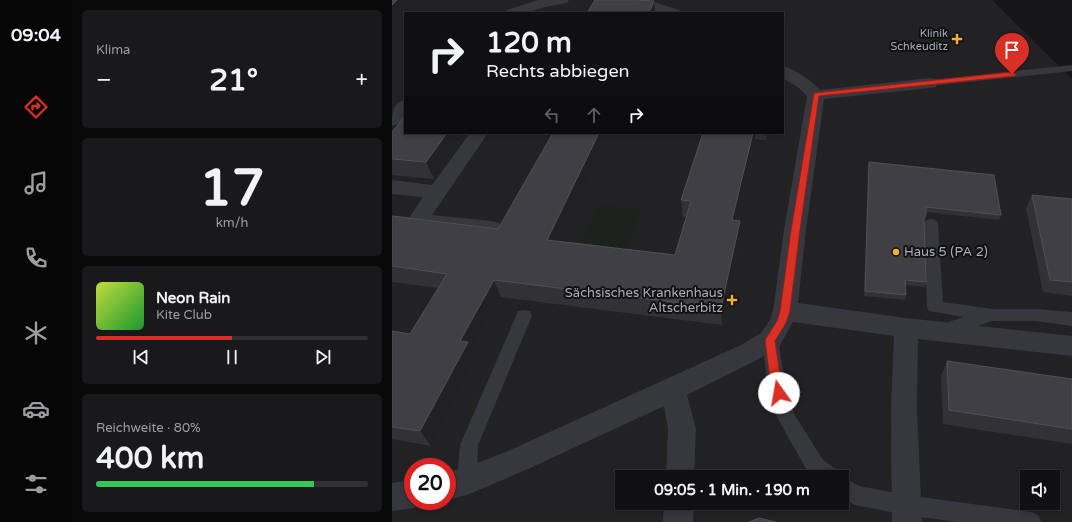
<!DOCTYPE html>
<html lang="de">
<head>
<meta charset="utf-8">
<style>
  :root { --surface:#101012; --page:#19191b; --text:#f1f3f6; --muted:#9c9d9f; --line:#303032; --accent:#d93025 }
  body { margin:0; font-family:"Varela Round",sans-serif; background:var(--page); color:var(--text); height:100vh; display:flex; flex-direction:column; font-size:15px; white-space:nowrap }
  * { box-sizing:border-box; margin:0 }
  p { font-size:13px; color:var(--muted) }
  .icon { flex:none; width:22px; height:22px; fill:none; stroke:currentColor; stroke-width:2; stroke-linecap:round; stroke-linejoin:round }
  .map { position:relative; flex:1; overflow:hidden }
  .panel { display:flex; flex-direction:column; gap:10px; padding:10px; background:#09090a; width:320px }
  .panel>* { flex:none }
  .top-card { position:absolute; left:12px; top:12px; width:380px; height:122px; border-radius:0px; box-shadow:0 2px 6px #0003,0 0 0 1px var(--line); background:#101012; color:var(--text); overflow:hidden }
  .buttons { position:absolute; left:628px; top:470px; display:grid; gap:8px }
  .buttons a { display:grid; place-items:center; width:40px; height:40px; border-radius:0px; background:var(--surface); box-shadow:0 2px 6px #0003,0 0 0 1px var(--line); font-size:20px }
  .speed { position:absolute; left:12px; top:458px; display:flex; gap:8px; font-size:20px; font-weight:700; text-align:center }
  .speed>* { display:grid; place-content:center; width:52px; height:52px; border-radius:50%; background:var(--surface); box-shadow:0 2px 6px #0003,0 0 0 1px var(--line); line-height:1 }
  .speed .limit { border:6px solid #d22; background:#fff; color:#111 }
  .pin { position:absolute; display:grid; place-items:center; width:34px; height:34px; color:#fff; margin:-41px -17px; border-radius:50% 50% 50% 0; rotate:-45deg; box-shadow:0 0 4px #0007 }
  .pin .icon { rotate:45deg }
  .me { position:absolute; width:44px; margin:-22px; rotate:347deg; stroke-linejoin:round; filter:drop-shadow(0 0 3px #0008) }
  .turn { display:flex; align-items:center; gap:14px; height:84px; padding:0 16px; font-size:18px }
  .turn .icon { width:52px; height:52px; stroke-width:2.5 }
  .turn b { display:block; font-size:28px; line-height:34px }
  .lanes { display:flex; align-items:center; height:38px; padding:0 16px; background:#0003; justify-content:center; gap:20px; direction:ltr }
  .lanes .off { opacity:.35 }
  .big { font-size:30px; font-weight:800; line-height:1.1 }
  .panel .tile { flex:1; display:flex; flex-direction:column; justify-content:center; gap:6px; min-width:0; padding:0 14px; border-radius:6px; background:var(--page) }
  .panel .dial { align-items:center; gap:0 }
  .dial b { font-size:52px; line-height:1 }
  .song { display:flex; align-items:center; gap:12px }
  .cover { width:48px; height:48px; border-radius:6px; background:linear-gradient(135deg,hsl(70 70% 55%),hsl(130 70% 35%)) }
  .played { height:4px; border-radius:2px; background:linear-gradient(90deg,var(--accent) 50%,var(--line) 50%) }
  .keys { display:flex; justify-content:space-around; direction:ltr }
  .heat { display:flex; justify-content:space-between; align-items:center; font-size:22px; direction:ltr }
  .charge { height:6px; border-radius:3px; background:linear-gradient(90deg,#34c759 80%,var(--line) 0) }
  .trip { position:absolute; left:223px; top:470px; width:234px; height:40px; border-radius:0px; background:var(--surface); box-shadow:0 2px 6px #0003,0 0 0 1px var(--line); font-weight:800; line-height:40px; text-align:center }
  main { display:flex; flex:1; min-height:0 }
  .tab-bar { display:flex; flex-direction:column; width:72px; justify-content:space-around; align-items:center; background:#060607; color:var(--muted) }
  .tab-bar .icon { width:28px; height:28px }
  .tab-bar .current { color:var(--accent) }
  .tab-bar b { font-size:18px; color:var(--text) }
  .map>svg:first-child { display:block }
</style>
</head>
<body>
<main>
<nav class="tab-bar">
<b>09:04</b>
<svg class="icon current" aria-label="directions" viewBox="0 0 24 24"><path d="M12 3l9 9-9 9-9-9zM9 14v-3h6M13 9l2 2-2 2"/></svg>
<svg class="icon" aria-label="music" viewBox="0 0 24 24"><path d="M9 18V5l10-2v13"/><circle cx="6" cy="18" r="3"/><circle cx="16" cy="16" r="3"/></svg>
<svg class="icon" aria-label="phone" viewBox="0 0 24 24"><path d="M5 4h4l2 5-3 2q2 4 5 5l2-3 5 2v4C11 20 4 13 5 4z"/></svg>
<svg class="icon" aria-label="climate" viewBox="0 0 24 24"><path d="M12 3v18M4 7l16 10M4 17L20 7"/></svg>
<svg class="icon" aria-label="car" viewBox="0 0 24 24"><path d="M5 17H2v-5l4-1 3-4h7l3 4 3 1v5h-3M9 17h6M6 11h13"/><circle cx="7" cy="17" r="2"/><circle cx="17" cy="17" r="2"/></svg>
<svg class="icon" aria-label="filters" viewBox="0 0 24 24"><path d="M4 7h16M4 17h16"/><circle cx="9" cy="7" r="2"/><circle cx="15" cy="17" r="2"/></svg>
</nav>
<section class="panel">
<div class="tile"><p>Klima</p>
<div class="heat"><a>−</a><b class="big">21°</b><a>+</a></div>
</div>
<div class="tile dial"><b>17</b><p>km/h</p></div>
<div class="tile">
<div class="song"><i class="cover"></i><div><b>Neon Rain</b><p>Kite Club</p></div></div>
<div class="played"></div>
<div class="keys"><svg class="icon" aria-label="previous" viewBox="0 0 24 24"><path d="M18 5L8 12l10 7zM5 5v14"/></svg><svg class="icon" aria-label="pause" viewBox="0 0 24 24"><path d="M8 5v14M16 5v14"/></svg><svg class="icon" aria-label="next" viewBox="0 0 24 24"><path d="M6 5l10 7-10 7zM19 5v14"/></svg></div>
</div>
<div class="tile"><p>Reichweite · 80%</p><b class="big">400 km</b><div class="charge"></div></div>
</section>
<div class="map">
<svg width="680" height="522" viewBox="0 0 680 522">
  <rect width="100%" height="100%" fill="#161618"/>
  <path fill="#222225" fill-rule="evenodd" d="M0,0H600L680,79V522H0ZM13,13H391V133H13ZM21,467H55V501H21ZM230,477H450V503H230ZM635,477H661V503H635Z"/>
  <path fill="#1c231d" d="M206,205L249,210L234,253L187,248Z"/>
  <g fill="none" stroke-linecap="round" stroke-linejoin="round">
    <g fill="#37383d" fill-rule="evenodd">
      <path d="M680,65V71L538,86L534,85L532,83L534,81L538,80Z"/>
      <path d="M539,219L544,220L546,224L551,302L600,309H644L680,312V326L644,321H600L553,337L547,335L545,330L547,325L572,317L537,311L535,307L532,224L534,220Z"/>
      <path d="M132,310L138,311L140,316L86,445L85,481L82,488L75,491L68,488L65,481L68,445L124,316L126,311Z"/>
      <path d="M378,333L384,335L386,340L393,381L402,414L431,460L445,470L448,477H422L417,474L385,417L375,381L370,340L372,335Z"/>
      <path d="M450,476L467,486L514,495L639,512L646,515L649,522H565L514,515L463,505L450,498V477H448Z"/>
    </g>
    <g fill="#37383d" fill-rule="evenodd">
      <path d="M146,0H177L175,3L153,7L134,13H113L115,10Z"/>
      <path d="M205,0H255L287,10L289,13H268L252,8L212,4L207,3Z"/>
      <path d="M391,66C405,70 418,80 428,90L538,78L544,79L546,83L544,87L538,88L432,99L414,230L406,303L514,318L680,336V356L526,339L525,409L530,522H500L499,409L502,336L401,322L387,347L367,359L295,395L304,429L302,477H274L276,429L272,406L136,469L75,495L55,500V472L75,467L116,451L349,345L369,333L378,320L381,311L392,230L415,96L407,88L391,78Z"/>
      <path d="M13,100C13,112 14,123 0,126C0,114 0,103 13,100Z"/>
      <path d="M78,133H96L40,215L100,221L107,223L110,228L107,233L100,235L25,228L18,226L15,221L31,197L0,194V180L40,185Z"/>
      <path d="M21,480V501H33L31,504L21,508L0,511V483Z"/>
      <path d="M272,503H302L301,522H271Z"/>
    </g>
  </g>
  <g fill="#323236">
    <path d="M0,132L74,133L42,179L0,175Z"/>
    <path d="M161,133H218L167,241L283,255L294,217H291L289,200L311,133H375L374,140L363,139L344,220L348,221V238L330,325L109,297L80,350L85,359L39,446L0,439V331L18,334L46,288L0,282V209L4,216L106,229Z"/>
    <path d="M477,162L609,215L607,220L534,212L532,221L534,282L533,287L513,285L514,295L513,300L472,296L476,166Z"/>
    <path d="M640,195L680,199V297V296L651,292L634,208Z"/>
    <path d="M555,361L680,379V444L551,424L549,376Z"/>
  </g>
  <g fill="#212124">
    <path d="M5,0H17L0,16V5Z"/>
    <path d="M262,1L263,13H257Z"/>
    <path d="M55,133H74L42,179L34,162Z"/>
    <path d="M207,133H218L160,257L155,240Z"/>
    <path d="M361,133H363V139L340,237V220Z"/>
    <path d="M0,209L6,219L0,227Z"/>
    <path d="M348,221V238L330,325L329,308Z"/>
    <path d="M102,280L109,297L80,350L85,359L39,446L28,431L68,341Z"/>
  </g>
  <g fill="#3f3f44" stroke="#4f5156">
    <path d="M0,0H5L0,5Z"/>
    <path d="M203,0H244L262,1L257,13H195Z"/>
    <path d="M13,116V133H55L34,162L0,159V132Z"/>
    <path d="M161,133H207L155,240L283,255L299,201L289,200L311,133H361L340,220L348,221L329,308L102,280L68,341L76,342L28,431L0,427V331L18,334L55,274L0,266V216L106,229Z"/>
    <path d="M477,162L602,175L609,215L534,207V214L532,219L534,282L513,280L514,295L473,291Z"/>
    <path d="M640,195L680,199V282L658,280Z"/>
    <path d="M555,361L680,379V429L557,410Z"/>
    <path d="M367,518L384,522H357Z"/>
  </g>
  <path fill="#d93025" stroke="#8d1f18" d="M620,72L624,74L623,76L427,96L408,230L398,311L394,323L383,341L389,381L393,393L391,396L387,398L383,396L378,381L373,340L385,321L388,311L399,230L422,93Z"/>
  <g fill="#f2b134" stroke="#111113" stroke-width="1.5">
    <path d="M563 33h4v4h4v4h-4v4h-4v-4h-4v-4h4z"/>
    <circle cx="504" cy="252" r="4"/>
    <path d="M338 294h4v4h4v4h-4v4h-4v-4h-4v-4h4z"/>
  </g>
  <g text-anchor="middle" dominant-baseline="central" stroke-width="4" stroke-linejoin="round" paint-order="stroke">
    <g font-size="11" fill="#a8adb8" stroke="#111113" text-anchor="end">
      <text x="556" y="33">Klinik<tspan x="556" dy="13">Schkeuditz</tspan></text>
    </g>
    <g font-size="13" fill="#a8adb8" stroke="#111113" text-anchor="start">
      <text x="512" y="252">Haus 5 (PA 2)</text>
      <text x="331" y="293" text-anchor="end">Sächsisches Krankenhaus<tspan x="331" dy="15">Altscherbitz</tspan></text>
    </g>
  </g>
</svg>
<div class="buttons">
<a><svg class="icon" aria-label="sound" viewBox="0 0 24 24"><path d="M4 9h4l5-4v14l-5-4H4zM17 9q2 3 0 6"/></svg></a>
</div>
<div class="speed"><div class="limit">20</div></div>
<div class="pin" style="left:620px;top:74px;background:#d93025"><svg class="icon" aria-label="arrive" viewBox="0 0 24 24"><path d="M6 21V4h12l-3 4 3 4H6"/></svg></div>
<svg class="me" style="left:387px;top:393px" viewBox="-20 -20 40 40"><circle r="19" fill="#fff"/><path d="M0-13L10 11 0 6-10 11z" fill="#d93025"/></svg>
<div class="trip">09:05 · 1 Min. · 190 m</div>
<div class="top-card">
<div class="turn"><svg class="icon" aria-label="right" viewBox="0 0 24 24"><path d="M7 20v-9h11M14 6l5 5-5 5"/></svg><div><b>120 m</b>Rechts abbiegen</div></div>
<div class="lanes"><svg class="icon off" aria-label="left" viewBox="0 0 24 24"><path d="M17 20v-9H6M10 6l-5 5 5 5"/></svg><svg class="icon off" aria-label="ahead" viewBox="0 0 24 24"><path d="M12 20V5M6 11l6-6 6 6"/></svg><svg class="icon" aria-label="right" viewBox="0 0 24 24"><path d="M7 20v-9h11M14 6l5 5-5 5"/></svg></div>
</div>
</div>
</main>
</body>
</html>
